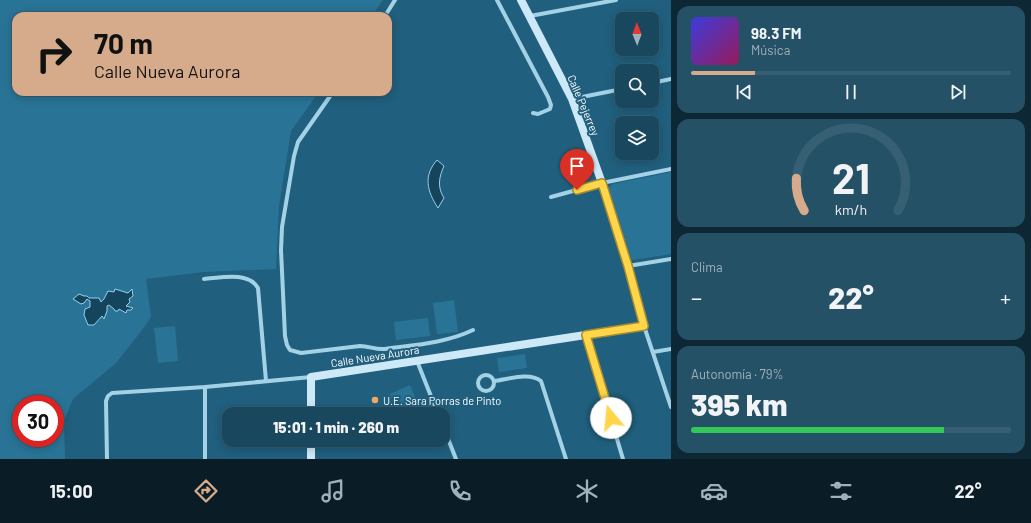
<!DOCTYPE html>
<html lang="es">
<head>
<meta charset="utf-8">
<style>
  :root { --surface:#18475e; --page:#255167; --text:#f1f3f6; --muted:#9fb2bc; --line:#365f73; --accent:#d6ab8b }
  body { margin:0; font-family:Barlow,sans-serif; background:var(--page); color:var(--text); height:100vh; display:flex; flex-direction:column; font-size:15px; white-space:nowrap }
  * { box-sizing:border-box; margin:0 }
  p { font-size:13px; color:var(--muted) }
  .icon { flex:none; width:22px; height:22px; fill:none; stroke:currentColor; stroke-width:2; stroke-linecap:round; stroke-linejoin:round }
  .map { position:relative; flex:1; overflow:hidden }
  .panel { display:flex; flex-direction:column; gap:6px; padding:6px; background:#0d2734; width:360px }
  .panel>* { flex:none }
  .banner { position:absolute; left:12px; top:12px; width:380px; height:84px; border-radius:12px; box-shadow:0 2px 10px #0003,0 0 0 1px var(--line); background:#d6ab8b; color:#111; overflow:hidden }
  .needle { width:26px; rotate:359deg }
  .buttons { position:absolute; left:615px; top:12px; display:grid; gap:8px }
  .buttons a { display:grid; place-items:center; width:44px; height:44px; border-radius:8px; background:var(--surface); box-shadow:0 2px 10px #0003,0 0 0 1px var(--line); font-size:20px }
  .speed { position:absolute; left:12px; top:395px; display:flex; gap:8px; font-size:20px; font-weight:700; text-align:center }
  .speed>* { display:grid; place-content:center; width:52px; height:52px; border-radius:50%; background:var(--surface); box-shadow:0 2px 10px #0003,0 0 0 1px var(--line); line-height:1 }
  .speed .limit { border:6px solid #d22; background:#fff; color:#111 }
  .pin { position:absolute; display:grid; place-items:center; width:34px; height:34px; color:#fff; margin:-41px -17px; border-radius:50% 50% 50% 0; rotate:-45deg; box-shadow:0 0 4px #0007 }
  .pin .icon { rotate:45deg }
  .me { position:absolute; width:44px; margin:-22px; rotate:343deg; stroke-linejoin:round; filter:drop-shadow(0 0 3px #0008) }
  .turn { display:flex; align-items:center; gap:14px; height:84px; padding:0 16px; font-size:18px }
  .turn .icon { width:52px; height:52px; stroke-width:2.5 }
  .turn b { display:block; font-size:28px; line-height:34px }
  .big { font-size:30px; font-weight:800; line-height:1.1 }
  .panel .card { flex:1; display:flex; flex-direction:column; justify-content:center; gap:6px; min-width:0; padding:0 14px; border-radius:12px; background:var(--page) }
  .panel .dial { align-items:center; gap:0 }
  .dial svg { height:104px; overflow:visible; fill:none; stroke:var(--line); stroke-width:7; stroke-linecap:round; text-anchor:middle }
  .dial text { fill:var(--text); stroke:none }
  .song { display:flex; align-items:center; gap:12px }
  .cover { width:48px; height:48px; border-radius:6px; background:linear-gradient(135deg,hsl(240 70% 55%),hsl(330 70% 35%)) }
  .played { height:4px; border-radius:2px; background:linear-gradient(90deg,var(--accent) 20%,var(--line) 20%) }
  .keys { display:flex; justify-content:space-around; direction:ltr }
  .heat { display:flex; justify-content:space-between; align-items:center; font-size:22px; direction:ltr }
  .charge { height:6px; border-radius:3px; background:linear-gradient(90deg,#34c759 79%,var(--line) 0) }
  .trip { position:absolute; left:222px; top:407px; width:228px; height:40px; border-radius:12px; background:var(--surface); box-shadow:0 2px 10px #0003,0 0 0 1px var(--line); font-weight:800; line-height:40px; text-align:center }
  .tab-bar { display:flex; height:64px; justify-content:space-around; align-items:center; background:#0a1c26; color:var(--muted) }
  .tab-bar .icon { width:28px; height:28px }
  .tab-bar .selected { color:var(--accent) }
  .tab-bar b { font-size:18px; color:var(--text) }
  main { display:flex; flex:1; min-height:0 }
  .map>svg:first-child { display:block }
</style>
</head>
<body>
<main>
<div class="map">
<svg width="671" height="459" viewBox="0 0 671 459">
  <rect width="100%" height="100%" fill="#205f7d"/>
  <g fill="#297496" fill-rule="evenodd">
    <path d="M0,0H383L372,16H16V92H319L291,131L279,206L276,269L203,272L146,279L151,317L146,325L116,363L73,399L64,421L65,459H0ZM21,404H55V438H21Z"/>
    <path d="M671,172V254L633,260L631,258L609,189L610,186L613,184Z"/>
    <path d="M454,300L458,332L437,334L433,303Z"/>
    <path d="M428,318L430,336L396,340L394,322Z"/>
    <path d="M175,326L178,361L158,363L154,328Z"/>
    <path d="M525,354L527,368L499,372L497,358Z"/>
    <path d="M410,385L422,414H398L390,394Z"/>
  </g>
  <g fill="#15455d" stroke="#96d0e8">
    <path d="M437,160L444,166C439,177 437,187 444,198L438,208C427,191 423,176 437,160Z"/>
    <path d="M115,289L128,293L132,289L133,296L129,299L130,302L126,306L133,308L131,310H127L126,313L119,309L118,311H115L114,309L109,305L107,306V311L104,319L102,316L94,325H88L84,315L85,309L90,307V301L87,299L84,303L81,304L73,299L79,294L84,296H87L89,298H99L101,302L104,299L108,291L114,292Z"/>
  </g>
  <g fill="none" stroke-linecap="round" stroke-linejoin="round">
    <g stroke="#a3d2e7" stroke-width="4">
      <path d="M497,0L548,97L551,105L550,109L538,114L533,113"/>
      <path d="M385,16L395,0"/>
      <path d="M530,16L616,0"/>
      <path d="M652,83L671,79"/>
      <path d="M333,92L298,142L294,156L282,227L281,250L285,336L287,345L290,350L301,353L360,346C369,346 376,350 385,349C414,345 446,343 473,330"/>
      <path d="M572,99L622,89"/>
      <path d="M551,197L602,183L671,169"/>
      <path d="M628,266L671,259"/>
      <path d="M204,279C220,278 248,271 258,288L266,381"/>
      <path d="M644,326L671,407"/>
      <path d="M586,335L623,459"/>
      <path d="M653,352L671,349"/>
      <path d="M417,361L438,414"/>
      <circle cx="486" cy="383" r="8"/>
      <path d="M494,381C509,379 529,372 541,381L566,459"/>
      <path d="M205,387V459"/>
      <path d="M443,426L456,459"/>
      <path d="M107,459L106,401L108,396L112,393L205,387L311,377"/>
    </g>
    <g stroke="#cde8f6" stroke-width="8">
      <path d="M311,414V377L644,326L628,266L602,183L572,99L521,0"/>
      <path d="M311,440V459"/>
    </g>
  </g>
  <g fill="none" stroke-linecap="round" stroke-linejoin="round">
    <defs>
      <path id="route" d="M577,190L602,183L628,266L644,326L586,335L611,418"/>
    </defs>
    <use href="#route" stroke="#a68a30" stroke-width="10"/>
    <use href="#route" stroke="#ffd54a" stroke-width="7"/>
  </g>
  <circle fill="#f5a863" stroke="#205f7d" stroke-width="1.5" cx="375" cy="400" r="4"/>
  <g text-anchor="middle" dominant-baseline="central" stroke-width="4" stroke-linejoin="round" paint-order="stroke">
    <g font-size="11" fill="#fff" stroke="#205f7d">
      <text transform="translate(584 105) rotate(67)">Calle Pejerrey</text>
      <text transform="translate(375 356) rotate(-9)">Calle Nueva Aurora</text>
    </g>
    <g font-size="11" fill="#fff" stroke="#205f7d" text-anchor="start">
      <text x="383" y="400">U.E. Sara Porras de Pinto</text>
    </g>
  </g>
</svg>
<div class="buttons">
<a><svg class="needle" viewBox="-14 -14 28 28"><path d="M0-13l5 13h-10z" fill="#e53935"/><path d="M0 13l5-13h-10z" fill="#9fb2bc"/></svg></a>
<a><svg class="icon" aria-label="search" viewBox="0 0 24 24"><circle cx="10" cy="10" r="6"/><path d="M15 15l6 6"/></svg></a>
<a><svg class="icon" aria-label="layers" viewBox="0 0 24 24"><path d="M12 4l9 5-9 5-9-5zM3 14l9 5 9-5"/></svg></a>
</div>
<div class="speed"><div class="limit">30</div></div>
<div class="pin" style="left:577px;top:190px;background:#d93025"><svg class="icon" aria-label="arrive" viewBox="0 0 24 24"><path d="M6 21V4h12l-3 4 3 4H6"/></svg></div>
<svg class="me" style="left:611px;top:418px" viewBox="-20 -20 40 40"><circle r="19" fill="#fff"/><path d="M0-13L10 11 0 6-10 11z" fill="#ffd54a"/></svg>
<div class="trip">15:01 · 1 min · 260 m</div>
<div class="banner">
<div class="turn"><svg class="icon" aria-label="right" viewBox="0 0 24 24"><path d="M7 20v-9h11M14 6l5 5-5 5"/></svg><div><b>70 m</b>Calle Nueva Aurora</div></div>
</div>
</div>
<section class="panel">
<div class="card">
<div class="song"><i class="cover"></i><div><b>98.3 FM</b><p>Música</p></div></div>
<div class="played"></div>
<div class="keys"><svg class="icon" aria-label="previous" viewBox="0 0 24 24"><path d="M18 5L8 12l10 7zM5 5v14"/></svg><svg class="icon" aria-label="pause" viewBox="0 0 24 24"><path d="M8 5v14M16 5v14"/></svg><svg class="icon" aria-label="next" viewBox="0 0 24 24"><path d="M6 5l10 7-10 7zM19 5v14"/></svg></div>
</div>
<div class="card dial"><svg viewBox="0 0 100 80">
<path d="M14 69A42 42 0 1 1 86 69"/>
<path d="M14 69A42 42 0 0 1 8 44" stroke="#d6ab8b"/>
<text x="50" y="56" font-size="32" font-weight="700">21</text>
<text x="50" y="72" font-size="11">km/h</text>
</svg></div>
<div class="card"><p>Clima</p>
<div class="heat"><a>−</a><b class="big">22°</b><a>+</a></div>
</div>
<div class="card"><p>Autonomía · 79%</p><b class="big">395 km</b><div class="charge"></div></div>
</section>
</main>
<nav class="tab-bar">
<b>15:00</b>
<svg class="icon selected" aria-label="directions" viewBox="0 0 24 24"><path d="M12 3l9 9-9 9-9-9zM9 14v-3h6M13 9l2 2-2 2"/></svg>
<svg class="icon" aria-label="music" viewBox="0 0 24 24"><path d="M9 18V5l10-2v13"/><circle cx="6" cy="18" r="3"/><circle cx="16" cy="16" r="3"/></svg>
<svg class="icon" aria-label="phone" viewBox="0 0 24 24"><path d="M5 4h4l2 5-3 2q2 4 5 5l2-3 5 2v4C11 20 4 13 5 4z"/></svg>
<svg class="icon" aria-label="climate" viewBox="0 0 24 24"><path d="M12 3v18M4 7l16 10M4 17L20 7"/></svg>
<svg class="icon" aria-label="car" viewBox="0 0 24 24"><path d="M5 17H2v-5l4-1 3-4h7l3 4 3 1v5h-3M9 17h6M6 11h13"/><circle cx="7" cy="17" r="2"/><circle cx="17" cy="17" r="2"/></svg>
<svg class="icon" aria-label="filters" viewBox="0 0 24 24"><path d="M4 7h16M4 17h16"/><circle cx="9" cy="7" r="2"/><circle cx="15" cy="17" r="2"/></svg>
<b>22°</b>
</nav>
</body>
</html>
